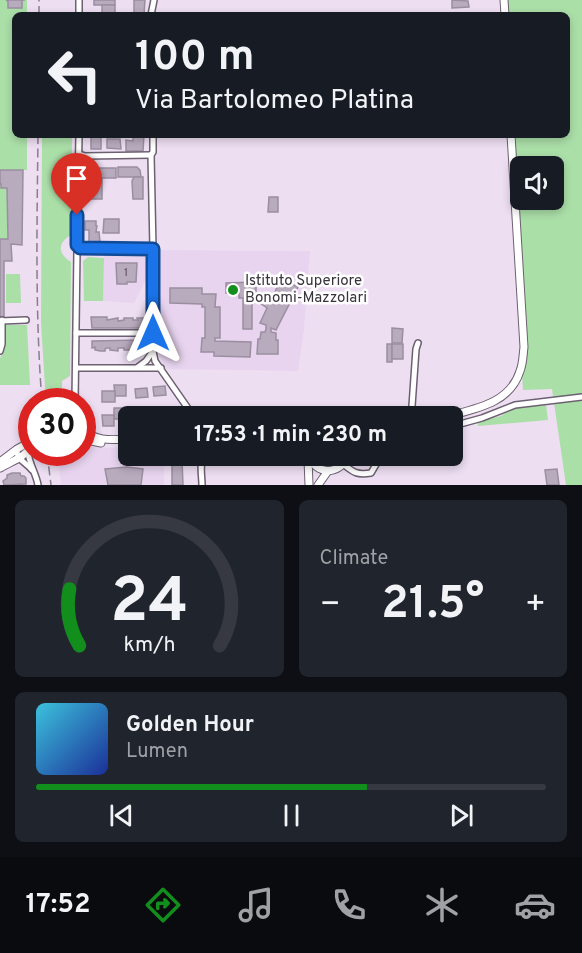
<!DOCTYPE html>
<html lang="en">
<head>
<meta charset="utf-8">
<style>
  :root { --surface:#171b24; --page:#20242c; --text:#f1f3f6; --muted:#9ea1a6; --line:#363941; --accent:#118e1b }
  body { margin:0; font-family:Overpass,sans-serif; background:var(--page); color:var(--text); height:100vh; display:flex; flex-direction:column; font-size:22px; white-space:nowrap }
  * { box-sizing:border-box; margin:0 }
  p { font-size:20px; color:var(--muted) }
  .icon { flex:none; width:33px; height:33px; fill:none; stroke:currentColor; stroke-width:2; stroke-linecap:round; stroke-linejoin:round }
  .map { position:relative; height:485px; overflow:hidden }
  .drawer { display:flex; flex-direction:column; gap:15px; padding:15px; background:#0d0f14; flex:1 }
  .drawer>* { flex:none }
  .banner { position:absolute; left:12px; top:12px; width:558px; height:126px; border-radius:9px; box-shadow:0 3px 9px #0003; background:#171b24; color:var(--text); overflow:hidden }
  .fabs { position:absolute; left:510px; top:156px; display:grid; gap:12px }
  .fabs a { display:grid; place-items:center; width:54px; height:54px; border-radius:9px; background:var(--surface); box-shadow:0 3px 9px #0003; font-size:30px }
  .speed { position:absolute; left:18px; top:388px; display:flex; gap:12px; font-size:30px; font-weight:700; text-align:center }
  .speed>* { display:grid; place-content:center; width:78px; height:78px; border-radius:50%; background:var(--surface); box-shadow:0 3px 9px #0003; line-height:1 }
  .speed .limit { border:9px solid #d22; background:#fff; color:#111 }
  .pin { position:absolute; display:grid; place-items:center; width:51px; height:51px; color:#fff; margin:-62px -26px; border-radius:50% 50% 50% 0; rotate:-45deg; box-shadow:0 0 6px #0007 }
  .pin .icon { rotate:45deg }
  .me { position:absolute; width:66px; margin:-33px; rotate:0deg; stroke-linejoin:round; filter:drop-shadow(0 0 4px #0008) }
  .turn { display:flex; align-items:center; gap:21px; height:126px; padding:0 24px; font-size:27px }
  .turn .icon { width:78px; height:78px; stroke-width:2.5 }
  .turn b { display:block; font-size:42px; line-height:51px }
  .big { font-size:45px; font-weight:700; line-height:1.1 }
  .drawer .tile { flex:1; display:flex; flex-direction:column; justify-content:center; gap:9px; min-width:0; padding:0 21px; border-radius:9px; background:var(--page) }
  .drawer .dial { align-items:center; gap:0 }
  .dial svg { height:156px; overflow:visible; fill:none; stroke:var(--line); stroke-width:7; stroke-linecap:round; text-anchor:middle }
  .dial text { fill:var(--text); stroke:none }
  .song { display:flex; align-items:center; gap:18px }
  .cover { width:72px; height:72px; border-radius:9px; background:linear-gradient(135deg,hsl(190 70% 55%),hsl(230 70% 35%)) }
  .played { height:6px; border-radius:3px; background:linear-gradient(90deg,var(--accent) 65%,var(--line) 65%) }
  .keys { display:flex; justify-content:space-around; direction:ltr }
  .heat { display:flex; justify-content:space-between; align-items:center; font-size:33px; direction:ltr }
  .drawer .tiles { flex:1; display:grid; gap:15px; grid-template-columns:1fr 1fr }
  .tile:last-child { grid-column:span 2 }
  .trip { position:absolute; left:118px; top:406px; width:345px; height:60px; border-radius:9px; background:var(--surface); box-shadow:0 3px 9px #0003; font-weight:700; line-height:60px; text-align:center }
  .tab-bar { display:flex; height:96px; justify-content:space-around; align-items:center; background:#090b0e; color:var(--muted) }
  .tab-bar .icon { width:42px; height:42px }
  .tab-bar .on { color:var(--accent) }
  .tab-bar b { font-size:27px; color:var(--text) }
  .map>svg:first-child { display:block }
</style>
</head>
<body>
<div class="map">
<svg width="582" height="485" viewBox="0 0 582 485">
  <rect width="100%" height="100%" fill="#eddef2"/>
  <g fill="#e8d4ef">
    <path d="M158,250L310,251L304,329L298,371L167,369L159,357Z"/>
    <path d="M104,253H146L150,256L149,273L134,303L103,301Z"/>
    <path d="M83,447L129,448V456H164V485H61L58,453H82Z"/>
  </g>
  <g fill="#abdfa8" fill-rule="evenodd">
    <path d="M0,0H27V15H15V135H27V170H0Z"/>
    <path d="M500,0H582V485H566L552,389L523,390L508,135H567V15H501ZM520,166H554V200H520Z"/>
    <path d="M42,135H72L71,235C57,243 58,254 71,262L70,376L62,381V402H46L41,323Z"/>
    <path d="M0,184H1L2,188H7L8,239H0Z"/>
    <path d="M88,257L104,258L103,301H84L83,261Z"/>
    <path d="M6,274H20L21,303H6Z"/>
    <path d="M3,325H27L30,385H0V358L4,349Z"/>
    <path d="M546,405L548,420L478,426V422L501,416L512,408Z"/>
  </g>
  <g fill="#b9abbe" stroke="#9b8ea0" stroke-width="1.5">
    <path d="M6,0H25H22V8H8V1Z"/>
    <rect x="94" y="0" width="21" height="5"/>
    <path d="M134,0H145L144,15H134Z"/>
    <path d="M452,0L468,1L469,7L452,8Z"/>
    <rect x="102" y="5" width="13" height="10"/>
    <rect x="91" y="135" width="10" height="14"/>
    <path d="M133,135H144L143,151H126V140L133,141Z"/>
    <path d="M107,139H120L121,149L107,148Z"/>
    <path d="M118,167H137L140,170L141,177H118Z"/>
    <path d="M94,168H116V178H102V199H90L91,171Z"/>
    <path d="M0,170H23L22,245L11,244L12,261H4V317H0V239H8L7,188H1V184H0Z"/>
    <path d="M134,177H143V199H133L132,181Z"/>
    <path d="M269,197H278V212H268Z"/>
    <path d="M104,219H119V233H103Z"/>
    <path d="M85,221H96V226H97L96,232H99L100,242H89V230H85Z"/>
    <path d="M116,263H137L136,282H127V284H117Z"/>
    <path d="M281,279L298,287L276,330L271,328V332L276,333V340H278V354H257L258,339H260L261,332H265L266,329V325L260,323L267,308L260,303V300H252V329H243V298H239V293H226V283L256,282V293H266V296L272,298Z"/>
    <path d="M170,288H202V294H216L215,307H220V338H215V341L251,342L250,357L214,356V352H201L202,338H205V307H202V304L170,303Z"/>
    <path d="M91,317H107V320L118,318V321L124,320V318H133V320H138L137,318H143V328H92Z"/>
    <path d="M392,328L403,329L402,343H392Z"/>
    <path d="M143,340L144,350H138V348L133,349V350H124V348H118V351L110,350V348H107L105,349V351H100L95,350V347L92,348V341Z"/>
    <rect x="387" y="344" width="5" height="18"/>
    <rect x="392" y="344" width="11" height="15"/>
    <path d="M114,385H126V396H115Z"/>
    <path d="M165,386L166,395L154,396L153,387Z"/>
    <path d="M147,388L148,397L136,398L135,389Z"/>
    <rect x="102" y="391" width="13" height="11"/>
    <path d="M114,408H124L125,419H114Z"/>
    <path d="M102,415H114V426H103Z"/>
    <path d="M172,460H182L183,485H172Z"/>
    <path d="M127,467L143,469L141,485H108L105,469Z"/>
    <path d="M557,469L559,485H547L545,470Z"/>
    <path d="M12,473H20L21,476H24L26,478V484L4,485L3,481L7,478V475Z"/>
  </g>
  <g fill="none" stroke-linecap="round" stroke-linejoin="round">
    <defs>
      <g id="street">
        <path d="M79,15V0"/>
        <path d="M151,15L154,0"/>
        <path d="M153,135V152L151,155L153,249V351L155,361L194,417"/>
        <path d="M79,154L85,156L151,155"/>
        <path d="M77,245L79,135"/>
        <path d="M80,248L153,249"/>
        <path d="M0,321L26,320"/>
        <path d="M76,333H153"/>
        <path d="M0,351L2,344V320"/>
        <path d="M138,367L146,361L153,351"/>
        <path d="M76,368H161"/>
        <path d="M75,402L77,251"/>
        <path d="M363,417L412,411"/>
        <path d="M415,417L412,406L416,349L418,343"/>
        <path d="M453,426L482,418L515,405L582,397"/>
        <path d="M17,449C16,460 26,462 32,470"/>
        <path d="M28,451C28,462 36,473 38,485"/>
        <path d="M343,464C354,473 357,475 371,473L381,456"/>
        <path d="M202,485C202,475 199,464 204,456"/>
      </g>
      <g id="secondary">
        <path d="M504,0L505,15"/>
        <path d="M445,417C474,409 510,404 520,371C523,364 523,355 524,347L511,135"/>
        <path d="M82,428C94,442 112,440 129,439"/>
        <path d="M82,439L101,443"/>
        <path d="M308,456C317,475 339,476 348,456"/>
        <path d="M308,459L309,485"/>
        <path d="M0,462L17,449L32,441"/>
        <path d="M0,468C12,461 24,458 32,446"/>
        <path d="M318,485L328,471"/>
      </g>
    </defs>
    <use href="#street" stroke="#6d6071" stroke-width="8"/>
    <use href="#secondary" stroke="#6d6071" stroke-width="9"/>
    <use href="#street" stroke="#fff" stroke-width="5"/>
    <use href="#secondary" stroke="#fff" stroke-width="7"/>
    <g stroke="#887e8c" stroke-width="1.5" stroke-dasharray="9 4.5" stroke-linecap="butt">
      <path d="M39,15V0"/>
      <path d="M38,135C37,224 35,313 42,402"/>
      <path d="M47,453L51,485"/>
    </g>
  </g>
  <g fill="none" stroke-linecap="round" stroke-linejoin="round">
    <defs>
      <path id="route" d="M77,215V245L80,248L153,249V333"/>
    </defs>
    <use href="#route" stroke="#114b97" stroke-width="15"/>
    <use href="#route" stroke="#1a73e8" stroke-width="10"/>
  </g>
  <circle fill="#118e1b" stroke="#fff" stroke-width="2" cx="233" cy="290" r="6"/>
  <g text-anchor="middle" dominant-baseline="central" stroke-width="5" stroke-linejoin="round" paint-order="stroke">
    <g font-size="12" fill="#59515c">
      <text x="126" y="273">1</text>
    </g>
    <g font-size="15" fill="#39333b" stroke="#fff" text-anchor="start">
      <text x="245" y="281">Istituto Superiore<tspan x="245" dy="17">Bonomi-Mazzolari</tspan></text>
    </g>
  </g>
</svg>
<div class="fabs">
<a><svg class="icon" aria-label="sound" viewBox="0 0 24 24"><path d="M4 9h4l5-4v14l-5-4H4zM17 9q2 3 0 6"/></svg></a>
</div>
<div class="speed"><div class="limit">30</div></div>
<div class="pin" style="left:77px;top:215px;background:#d93025"><svg class="icon" aria-label="arrive" viewBox="0 0 24 24"><path d="M6 21V4h12l-3 4 3 4H6"/></svg></div>
<svg class="me" style="left:153px;top:333px" viewBox="-20 -20 40 40"><path d="M0-17L14 15 0 8-14 15z" fill="#1a73e8" stroke="#fff" stroke-width="4"/></svg>
<div class="trip">17:53 · 1 min · 230 m</div>
<div class="banner">
<div class="turn"><svg class="icon" aria-label="left" viewBox="0 0 24 24"><path d="M17 20v-9H6M10 6l-5 5 5 5"/></svg><div><b>100 m</b>Via Bartolomeo Platina</div></div>
</div>
</div>
<section class="drawer">
<div class="tiles">
<div class="tile dial"><svg viewBox="0 0 100 80">
<path d="M14 69A42 42 0 1 1 86 69"/>
<path d="M14 69A42 42 0 0 1 9 40" stroke="#118e1b"/>
<text x="50" y="56" font-size="32" font-weight="700">24</text>
<text x="50" y="72" font-size="11">km/h</text>
</svg></div>
<div class="tile"><p>Climate</p>
<div class="heat"><a>−</a><b class="big">21.5°</b><a>+</a></div>
</div>
<div class="tile">
<div class="song"><i class="cover"></i><div><b>Golden Hour</b><p>Lumen</p></div></div>
<div class="played"></div>
<div class="keys"><svg class="icon" aria-label="previous" viewBox="0 0 24 24"><path d="M18 5L8 12l10 7zM5 5v14"/></svg><svg class="icon" aria-label="pause" viewBox="0 0 24 24"><path d="M8 5v14M16 5v14"/></svg><svg class="icon" aria-label="next" viewBox="0 0 24 24"><path d="M6 5l10 7-10 7zM19 5v14"/></svg></div>
</div>
</div>
</section>
<nav class="tab-bar">
<b>17:52</b>
<svg class="icon on" aria-label="directions" viewBox="0 0 24 24"><path d="M12 3l9 9-9 9-9-9zM9 14v-3h6M13 9l2 2-2 2"/></svg>
<svg class="icon" aria-label="music" viewBox="0 0 24 24"><path d="M9 18V5l10-2v13"/><circle cx="6" cy="18" r="3"/><circle cx="16" cy="16" r="3"/></svg>
<svg class="icon" aria-label="phone" viewBox="0 0 24 24"><path d="M5 4h4l2 5-3 2q2 4 5 5l2-3 5 2v4C11 20 4 13 5 4z"/></svg>
<svg class="icon" aria-label="climate" viewBox="0 0 24 24"><path d="M12 3v18M4 7l16 10M4 17L20 7"/></svg>
<svg class="icon" aria-label="car" viewBox="0 0 24 24"><path d="M5 17H2v-5l4-1 3-4h7l3 4 3 1v5h-3M9 17h6M6 11h13"/><circle cx="7" cy="17" r="2"/><circle cx="17" cy="17" r="2"/></svg>
</nav>
</body>
</html>
